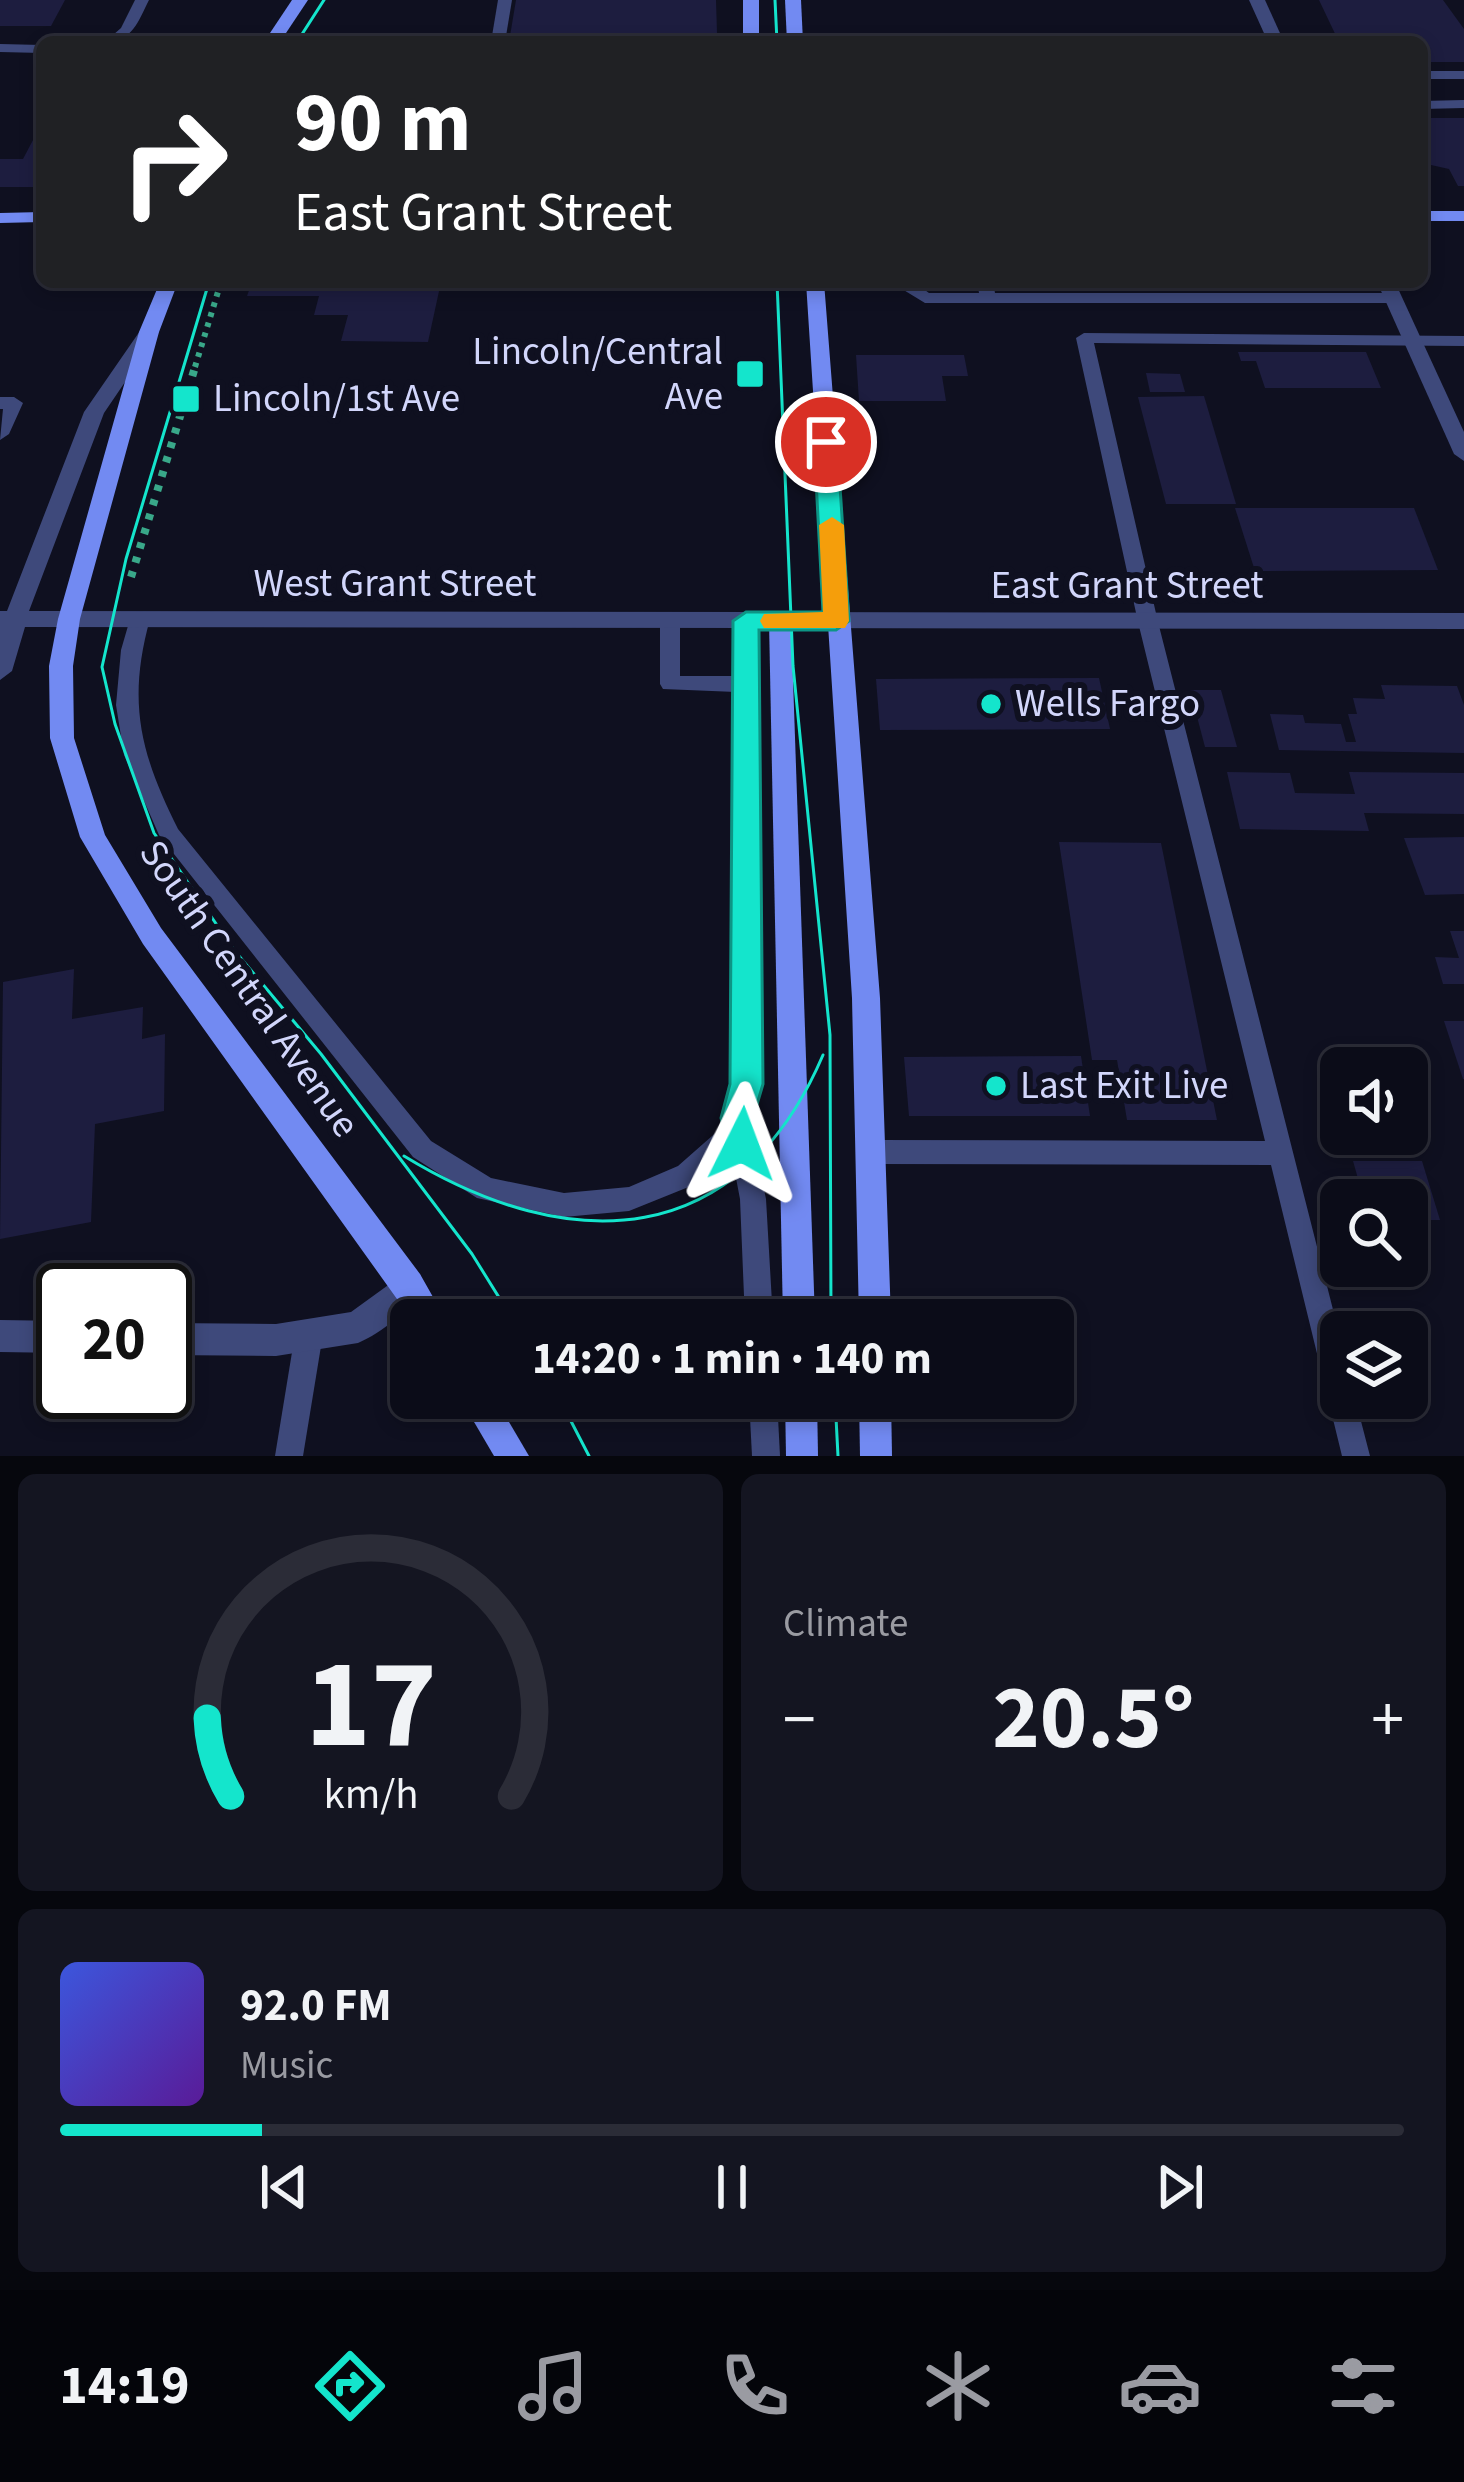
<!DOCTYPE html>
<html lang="en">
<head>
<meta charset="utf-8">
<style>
  :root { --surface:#0b0c18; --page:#141521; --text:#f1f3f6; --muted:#9a9ba2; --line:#2b2c37; --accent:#14e5cc }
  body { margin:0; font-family:"Source Sans 3",sans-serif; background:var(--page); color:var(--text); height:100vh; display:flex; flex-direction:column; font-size:45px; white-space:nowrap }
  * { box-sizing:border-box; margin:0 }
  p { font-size:39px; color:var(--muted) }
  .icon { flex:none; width:66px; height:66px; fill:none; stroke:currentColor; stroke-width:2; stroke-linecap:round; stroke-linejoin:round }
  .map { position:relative; height:1456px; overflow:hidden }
  .details { display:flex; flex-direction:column; gap:18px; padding:18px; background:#06070d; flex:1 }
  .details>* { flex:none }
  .hud { position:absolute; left:36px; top:36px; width:1392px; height:252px; border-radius:18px; box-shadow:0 6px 18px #0003,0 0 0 3px var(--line); background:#202124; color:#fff; overflow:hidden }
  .buttons { position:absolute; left:1320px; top:1047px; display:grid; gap:24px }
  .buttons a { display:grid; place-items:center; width:108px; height:108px; border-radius:18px; background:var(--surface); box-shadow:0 6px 18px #0003,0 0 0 3px var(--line); font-size:60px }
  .speed { position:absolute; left:36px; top:1263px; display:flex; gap:24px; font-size:60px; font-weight:700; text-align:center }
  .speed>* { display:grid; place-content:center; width:156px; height:156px; border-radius:50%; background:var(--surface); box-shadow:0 6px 18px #0003,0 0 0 3px var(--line); line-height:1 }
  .speed .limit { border:6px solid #111; border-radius:18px; background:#fff; color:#111 }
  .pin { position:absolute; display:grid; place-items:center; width:102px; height:102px; color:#fff; margin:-51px; border:6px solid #fff; border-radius:50%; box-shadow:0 3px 12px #0007 }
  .me { position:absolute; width:132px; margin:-66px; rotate:3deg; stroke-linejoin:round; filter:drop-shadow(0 0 9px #0008) }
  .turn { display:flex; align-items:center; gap:42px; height:252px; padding:0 60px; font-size:54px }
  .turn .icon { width:156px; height:156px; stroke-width:2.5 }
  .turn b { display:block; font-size:84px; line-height:102px }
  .big { font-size:90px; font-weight:700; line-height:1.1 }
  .details .widget { flex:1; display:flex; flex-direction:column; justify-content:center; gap:18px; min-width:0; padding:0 42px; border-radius:18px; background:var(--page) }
  .details .dial { align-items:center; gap:0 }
  .dial svg { height:312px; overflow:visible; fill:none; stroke:var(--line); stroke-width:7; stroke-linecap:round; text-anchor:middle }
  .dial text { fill:var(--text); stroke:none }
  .song { display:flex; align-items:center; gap:36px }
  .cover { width:144px; height:144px; border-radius:18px; background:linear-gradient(135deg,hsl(230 70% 55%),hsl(270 70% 35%)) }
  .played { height:12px; border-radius:6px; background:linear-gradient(90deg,var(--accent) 15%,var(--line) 15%) }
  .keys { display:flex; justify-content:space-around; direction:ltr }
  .heat { display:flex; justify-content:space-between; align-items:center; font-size:66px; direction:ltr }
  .details .tiles { flex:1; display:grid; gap:18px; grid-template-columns:1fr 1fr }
  .widget:last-child { grid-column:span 2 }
  .trip { position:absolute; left:390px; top:1299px; width:684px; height:120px; border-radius:18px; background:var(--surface); box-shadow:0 6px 18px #0003,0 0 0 3px var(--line); font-weight:700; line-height:120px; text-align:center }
  .tab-bar { display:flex; height:192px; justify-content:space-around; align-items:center; background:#04050a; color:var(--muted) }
  .tab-bar .icon { width:84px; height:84px }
  .tab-bar .on { color:var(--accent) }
  .tab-bar b { font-size:54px; color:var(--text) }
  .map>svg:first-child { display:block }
</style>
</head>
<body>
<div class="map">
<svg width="1464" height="1456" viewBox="0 0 1464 1456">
  <rect width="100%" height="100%" fill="#0f1020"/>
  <g fill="#1d1d3f">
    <path d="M0,0H65L51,26H0Z"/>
    <path d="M516,0H716L717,33L708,34V42H509Z"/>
    <path d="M1319,0H1443L1464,29V62H1422V42H1339Z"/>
    <path d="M1422,118H1464V186H1458L1449,169L1422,163Z"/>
    <path d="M42,123V187H0V159H23Z"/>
    <path d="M252,282H441L428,342L341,341L348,315H314L319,296H247Z"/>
    <path d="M1238,352H1366L1381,388H1265L1256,361H1241Z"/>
    <path d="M856,355H964L968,376H942L946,401H859Z"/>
    <path d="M1146,373L1180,374L1185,392H1150Z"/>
    <path d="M1204,396L1236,504H1166L1138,397Z"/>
    <path d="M1235,508H1414L1438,570L1255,571Z"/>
    <path d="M1099,678L1110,729L880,730L876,679Z"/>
    <path d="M1381,685L1457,686L1464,705V753L1279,750L1270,714L1303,715L1305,723L1341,724L1346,742H1356L1348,714H1357L1353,698L1385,699Z"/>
    <path d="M1190,690H1221L1237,747H1205Z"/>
    <path d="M1227,772L1290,773L1295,793L1355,794L1349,772L1464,773V814L1364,813L1369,831L1240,829Z"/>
    <path d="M1464,837V894L1425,895L1404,838Z"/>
    <path d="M1059,842L1161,843L1217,1120H1127L1117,1060H1092Z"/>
    <path d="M1450,931H1464V984H1443L1435,957L1459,958Z"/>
    <path d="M74,969L72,1019L143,1007L142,1039L165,1034L164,1111L95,1124L91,1222L0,1239L3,982Z"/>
    <path d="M1444,1021H1464V1079H1463Z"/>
    <path d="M1081,1056L1090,1116H909L904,1057Z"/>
    <path d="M1353,1161H1422L1440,1220H1407V1200H1364Z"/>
  </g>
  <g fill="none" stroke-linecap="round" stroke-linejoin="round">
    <path stroke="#39a889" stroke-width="6" stroke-dasharray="4.5 6" stroke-linecap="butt" d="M195,367L221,282"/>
    <path stroke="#39a889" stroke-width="8" stroke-dasharray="6 9" stroke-linecap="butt" d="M131,577L196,364"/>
    <g fill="#3e497b" fill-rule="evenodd">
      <path d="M135,0H149C138,22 132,42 105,42L121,28Z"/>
      <path d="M498,0H512L505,42H491Z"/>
      <path d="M0,44L42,45V53L0,52Z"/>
      <rect x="1422" y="71" width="42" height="8"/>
      <path d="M1464,100V108L1422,109V101Z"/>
      <path d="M914,282L929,293H979L977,282H993L995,293H1393L1401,298L1393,303H925L902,289L837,288L829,283Z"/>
      <path d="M1084,333L1464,336V346L1094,343L1158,622L1341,1341V1398H1355L1370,1456H1342L1271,1165L872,1164L863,1160L859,1152L863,1144L872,1140L1265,1141L1138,622L1076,338Z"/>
      <path d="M0,397H14L23,403L9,434L0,440L3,409H0Z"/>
      <path d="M140,612L150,619C127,702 140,753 178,829L431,1141L491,1178L564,1193L629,1187L678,1166L720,1129L734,1084L736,692L663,689L660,684V621L670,614L680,621V676H736V621L746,614L753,616L757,684L758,1084L749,1117L766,1199L773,1320H745L740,1199L731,1152L696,1184L629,1211L564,1217L477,1198L413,1157L159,835L124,755L116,705L121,650L130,619Z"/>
      <path d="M309,1320L319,1324L323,1334L303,1456H275L295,1334L299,1324Z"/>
      <path d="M749,1398H777L780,1456H752Z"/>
    </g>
    <g fill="#3e497b" fill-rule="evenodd">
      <path d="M1249,0H1265L1284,42H1268Z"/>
      <path d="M1377,282H1395L1464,432V461L1454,454Z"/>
      <path d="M149,326L159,332L104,413L29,611L1464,613V629L25,627L12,671L0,680V611H7L84,412L142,328Z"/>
      <path d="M409,1270L420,1274L424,1285C415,1307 380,1334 358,1343L276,1356L165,1355V1323L276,1324L351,1312Z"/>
      <path d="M0,1320L63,1321V1353L0,1352Z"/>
    </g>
    <g fill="#728af2" fill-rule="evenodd">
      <path d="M292,0H308L280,42H264Z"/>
      <rect x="743" y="0" width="16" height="42"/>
      <path d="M785,0H801L803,42H787Z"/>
      <rect x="1422" y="211" width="42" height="10"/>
      <path d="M42,212V222L0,223V213Z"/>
      <path d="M160,282H178L159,332L80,619L73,666L74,738L105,835L161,928L420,1274L446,1320H412L143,944L80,837L50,738L49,666L58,619L139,332Z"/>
      <path d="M806,282H824L880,998L891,1320H859L852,998Z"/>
      <path d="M780,613L791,621L815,1320H783L769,621Z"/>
      <path d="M460,1398H495L529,1456H494Z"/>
      <path d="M785,1398H817L818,1456H786Z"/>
      <path d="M859,1398H891L892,1456H860Z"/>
    </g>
    <g stroke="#14e5cc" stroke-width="3">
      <path d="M775,0L777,42"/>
      <path d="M297,42L324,0"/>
      <path d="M209,282L126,559L102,667L115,724L154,833L234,950L321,1054L472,1254L513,1320"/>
      <path d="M777,282L793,666L830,1035L831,1320"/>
      <path d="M404,1156C571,1258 739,1251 823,1055"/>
      <path d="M559,1398L589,1456"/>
      <path d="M835,1398L838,1456"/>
    </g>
  </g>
  <path fill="#14e5cc" stroke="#0d9585" stroke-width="3" d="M826,434L837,442L849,621L836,630H759L763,1084L753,1118L759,1144L754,1155L742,1159L731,1155L721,1118L730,1084L733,621L746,612H823L814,442Z"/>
  <path fill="#f59e0b" d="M832,517L844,525L849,621L845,628H764L760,621L764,614L823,612L819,525Z"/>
  <g fill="#14e5cc" stroke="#0f1020" stroke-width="4.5">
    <rect x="735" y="359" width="30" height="30" rx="6"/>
    <rect x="171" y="384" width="30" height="30" rx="6"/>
    <circle cx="991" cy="704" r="12"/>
    <circle cx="996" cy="1086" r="12"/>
  </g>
  <g text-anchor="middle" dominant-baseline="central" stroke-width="12" stroke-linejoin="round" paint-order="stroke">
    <g font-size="39" fill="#d2d6fb" stroke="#0f1020" text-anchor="start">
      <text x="723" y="352" text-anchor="end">Lincoln/Central<tspan x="723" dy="45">Ave</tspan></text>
      <text x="213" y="399">Lincoln/1st Ave</text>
      <text x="1015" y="704">Wells Fargo</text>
      <text x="1020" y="1086">Last Exit Live</text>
    </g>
    <g font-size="39" fill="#d2d6fb" stroke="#0f1020">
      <text x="395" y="584">West Grant Street</text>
      <text x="1127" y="586">East Grant Street</text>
      <text transform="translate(249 989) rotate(55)">South Central Avenue</text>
    </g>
  </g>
</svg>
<div class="buttons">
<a><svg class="icon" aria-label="sound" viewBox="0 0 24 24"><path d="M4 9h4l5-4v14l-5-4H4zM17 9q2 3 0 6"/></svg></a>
<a><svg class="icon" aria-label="search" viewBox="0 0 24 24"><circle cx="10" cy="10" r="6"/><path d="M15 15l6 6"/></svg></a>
<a><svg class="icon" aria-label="layers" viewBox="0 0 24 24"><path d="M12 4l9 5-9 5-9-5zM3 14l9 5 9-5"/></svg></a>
</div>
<div class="speed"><div class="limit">20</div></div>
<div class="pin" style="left:826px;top:442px;background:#d93025"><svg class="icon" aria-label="arrive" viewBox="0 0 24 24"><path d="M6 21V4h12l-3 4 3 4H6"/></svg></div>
<svg class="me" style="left:742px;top:1144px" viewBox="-20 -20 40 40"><path d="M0-17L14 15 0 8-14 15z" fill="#14e5cc" stroke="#fff" stroke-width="4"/></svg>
<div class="trip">14:20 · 1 min · 140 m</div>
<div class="hud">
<div class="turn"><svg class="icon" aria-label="right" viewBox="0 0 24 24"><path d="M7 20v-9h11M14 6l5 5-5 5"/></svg><div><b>90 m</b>East Grant Street</div></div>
</div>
</div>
<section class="details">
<div class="tiles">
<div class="widget dial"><svg viewBox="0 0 100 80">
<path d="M14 69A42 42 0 1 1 86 69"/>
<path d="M14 69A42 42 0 0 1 8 49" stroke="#14e5cc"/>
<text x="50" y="56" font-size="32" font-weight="700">17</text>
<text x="50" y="72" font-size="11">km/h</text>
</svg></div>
<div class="widget"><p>Climate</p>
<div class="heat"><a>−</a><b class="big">20.5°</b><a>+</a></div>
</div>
<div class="widget">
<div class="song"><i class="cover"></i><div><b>92.0 FM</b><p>Music</p></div></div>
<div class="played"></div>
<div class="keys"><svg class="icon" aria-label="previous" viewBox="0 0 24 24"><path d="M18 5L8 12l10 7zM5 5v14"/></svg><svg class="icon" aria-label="pause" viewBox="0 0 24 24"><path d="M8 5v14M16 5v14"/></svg><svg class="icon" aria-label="next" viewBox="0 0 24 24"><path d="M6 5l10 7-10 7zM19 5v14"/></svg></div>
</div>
</div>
</section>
<nav class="tab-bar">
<b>14:19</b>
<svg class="icon on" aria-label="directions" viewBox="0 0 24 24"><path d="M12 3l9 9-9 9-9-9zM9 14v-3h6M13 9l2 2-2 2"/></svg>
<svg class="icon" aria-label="music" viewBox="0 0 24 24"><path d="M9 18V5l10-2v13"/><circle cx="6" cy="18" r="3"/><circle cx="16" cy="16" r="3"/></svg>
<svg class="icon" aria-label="phone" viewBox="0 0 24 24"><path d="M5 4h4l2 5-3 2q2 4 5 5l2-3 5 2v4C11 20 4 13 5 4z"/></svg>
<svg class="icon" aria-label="climate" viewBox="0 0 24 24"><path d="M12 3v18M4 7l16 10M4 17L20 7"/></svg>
<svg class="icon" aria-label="car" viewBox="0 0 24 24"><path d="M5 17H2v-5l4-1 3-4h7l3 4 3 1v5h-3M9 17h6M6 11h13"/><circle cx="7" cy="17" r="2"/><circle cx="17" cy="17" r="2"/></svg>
<svg class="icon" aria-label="filters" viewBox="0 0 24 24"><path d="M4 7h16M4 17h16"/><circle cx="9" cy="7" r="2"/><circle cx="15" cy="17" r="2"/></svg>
</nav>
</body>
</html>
